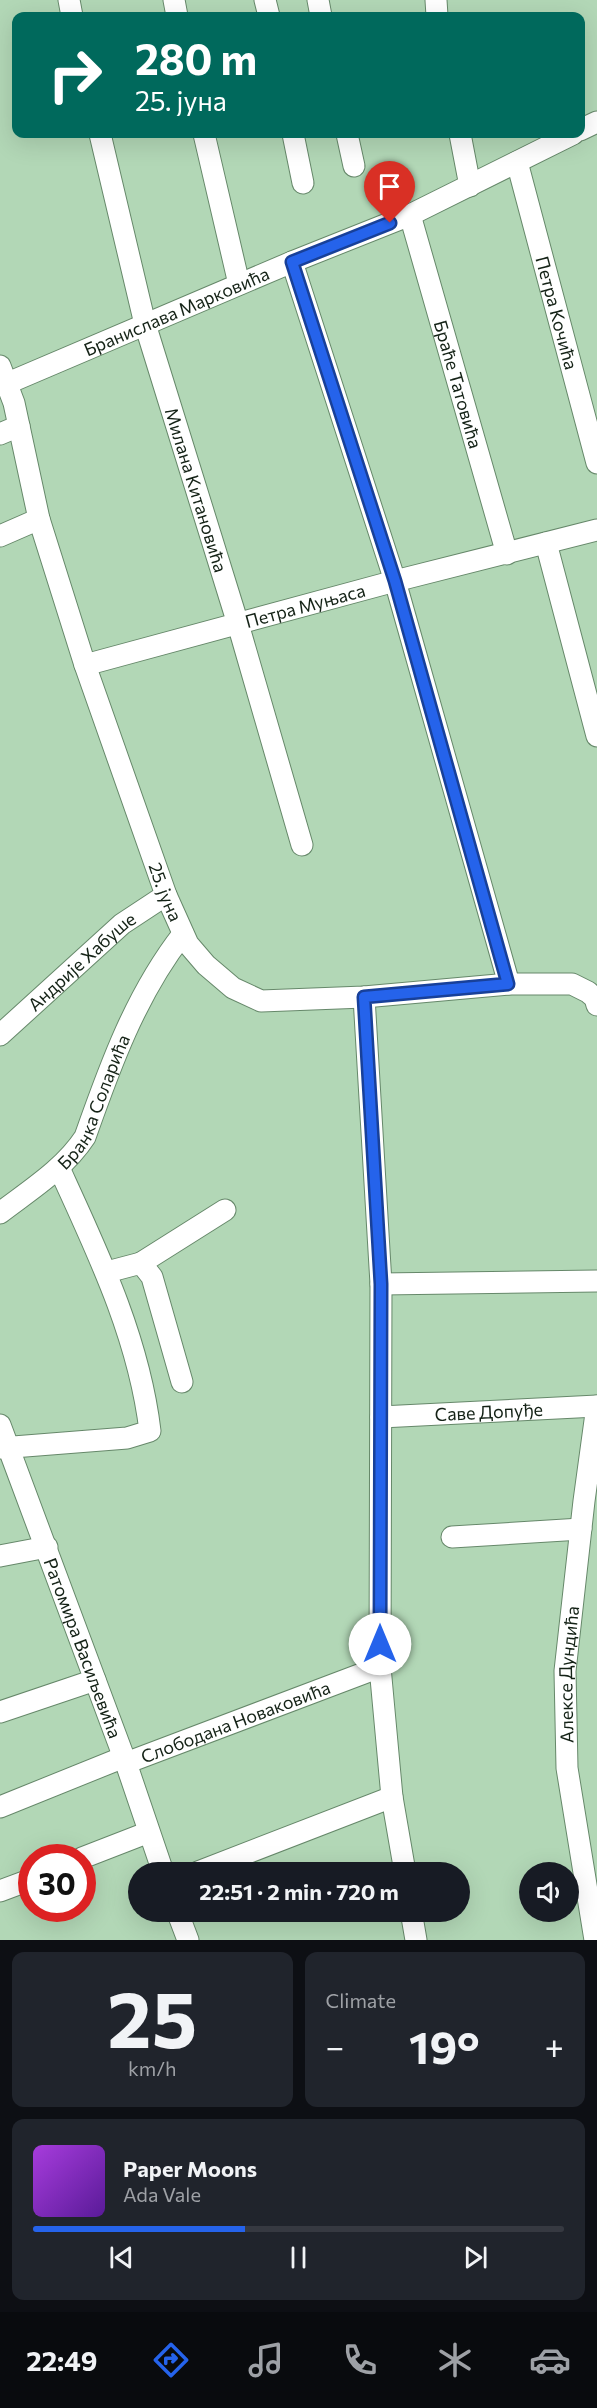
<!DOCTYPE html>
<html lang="en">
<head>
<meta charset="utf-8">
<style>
  :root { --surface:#171b24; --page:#20242c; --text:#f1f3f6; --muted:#9ea1a6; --line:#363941; --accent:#2563eb }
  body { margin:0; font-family:Commissioner,sans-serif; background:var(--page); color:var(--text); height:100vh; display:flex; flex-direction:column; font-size:22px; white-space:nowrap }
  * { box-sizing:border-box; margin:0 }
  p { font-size:20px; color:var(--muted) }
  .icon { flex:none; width:33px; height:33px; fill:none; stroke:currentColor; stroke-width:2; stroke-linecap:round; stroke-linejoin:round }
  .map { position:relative; height:1940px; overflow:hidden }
  .details { display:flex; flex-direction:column; gap:12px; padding:12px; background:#0d0f14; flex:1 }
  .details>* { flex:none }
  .banner { position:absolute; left:12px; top:12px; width:573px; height:126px; border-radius:12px; box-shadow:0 6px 24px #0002; background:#00695c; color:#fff; overflow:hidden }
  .controls { position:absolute; left:519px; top:1862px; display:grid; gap:12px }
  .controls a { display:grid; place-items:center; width:60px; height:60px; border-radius:50%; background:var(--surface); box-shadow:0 6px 24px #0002; font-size:30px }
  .speed { position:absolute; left:18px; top:1844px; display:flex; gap:12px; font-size:30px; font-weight:700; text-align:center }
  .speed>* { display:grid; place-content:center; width:78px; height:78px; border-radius:50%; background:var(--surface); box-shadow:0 6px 24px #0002; line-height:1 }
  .speed .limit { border:9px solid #d22; background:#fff; color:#111 }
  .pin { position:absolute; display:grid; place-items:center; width:51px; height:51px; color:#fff; margin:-62px -26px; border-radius:50% 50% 50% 0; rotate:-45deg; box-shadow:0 0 6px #0007 }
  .pin .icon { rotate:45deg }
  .me { position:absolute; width:66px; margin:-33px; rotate:0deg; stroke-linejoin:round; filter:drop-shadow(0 0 4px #0008) }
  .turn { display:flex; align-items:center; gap:21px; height:126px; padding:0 24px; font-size:27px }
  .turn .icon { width:78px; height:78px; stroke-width:2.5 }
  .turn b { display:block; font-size:42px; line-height:51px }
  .big { font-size:45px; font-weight:700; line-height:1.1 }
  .details .card { flex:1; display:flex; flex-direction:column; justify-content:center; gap:9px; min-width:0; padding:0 21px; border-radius:12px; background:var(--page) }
  .details .dial { align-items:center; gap:0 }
  .dial b { font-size:78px; line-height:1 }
  .song { display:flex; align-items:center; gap:18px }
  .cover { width:72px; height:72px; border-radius:9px; background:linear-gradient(135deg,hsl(280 70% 55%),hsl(270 70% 35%)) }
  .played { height:6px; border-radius:3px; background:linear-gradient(90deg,var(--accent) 40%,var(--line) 40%) }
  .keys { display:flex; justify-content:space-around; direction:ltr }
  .heat { display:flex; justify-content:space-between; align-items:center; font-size:33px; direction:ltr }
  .details .tiles { flex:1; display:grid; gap:12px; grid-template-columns:1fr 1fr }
  .card:last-child { grid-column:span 2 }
  .trip { position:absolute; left:128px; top:1862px; width:342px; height:60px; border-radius:30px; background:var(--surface); box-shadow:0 6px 24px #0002; font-weight:700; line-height:60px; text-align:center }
  .tabs { display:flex; height:96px; justify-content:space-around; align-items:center; background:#090b0e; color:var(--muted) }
  .tabs .icon { width:42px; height:42px }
  .tabs .current { color:var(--accent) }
  .tabs b { font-size:27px; color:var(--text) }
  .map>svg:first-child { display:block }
</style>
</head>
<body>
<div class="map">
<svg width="597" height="1940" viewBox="0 0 597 1940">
  <rect width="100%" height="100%" fill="#b2d7b6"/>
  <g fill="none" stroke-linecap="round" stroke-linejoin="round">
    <defs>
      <g id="minor">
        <path d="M69,0L72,16"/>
        <path d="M174,0L177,16"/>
        <path d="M265,0L269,16"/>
        <path d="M318,0L321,16"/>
        <path d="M436,0L437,16"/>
        <path d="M580,130L597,122"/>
        <path id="s1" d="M100,134L145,324L238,624L302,845"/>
        <path d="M204,134L239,284"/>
        <path d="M293,134L303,183"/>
        <path d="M347,134L354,166"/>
        <path d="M460,134L470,186"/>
        <path id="s2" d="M517,162L597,463"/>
        <path id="s3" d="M410,215L507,554"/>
        <path d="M292,262L395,581L509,984"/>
        <path id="s4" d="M0,366L14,403L39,519L85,665L166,895L188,944L206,965L233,988L261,1001L364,997L509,984H572L588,992L595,998L597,1005"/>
        <path id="s5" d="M8,383L292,262L410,215L573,134"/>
        <path d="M0,434L19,426"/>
        <path d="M0,536L39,519"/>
        <path d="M546,543L597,736"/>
        <path id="s6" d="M85,665L395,581L597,530"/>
        <path d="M364,997L381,1284L380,1667L392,1797L405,1872"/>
        <path id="s7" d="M0,1035L122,924L166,895"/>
        <path id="s8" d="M0,1213C30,1190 64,1169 85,1137C110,1066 136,994 183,934"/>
        <path d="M141,1263L225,1210"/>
        <path d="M107,1272L141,1263L152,1277L182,1382"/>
        <path d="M381,1284L597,1281"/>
        <path id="s9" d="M381,1417L597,1406"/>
        <path id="s10" d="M0,1425L126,1763L163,1872"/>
        <path d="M0,1448L127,1438L150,1431C139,1338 98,1253 59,1168"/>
        <path d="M452,1537L581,1529"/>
        <path d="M0,1556L47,1547"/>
        <path d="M0,1712L95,1680"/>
        <path id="s11" d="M126,1763L380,1667"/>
        <path d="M0,1807L124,1757"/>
        <path d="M82,1858L149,1832"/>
        <path d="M198,1872L392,1797"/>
        <path d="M0,1891L32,1879"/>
        <path d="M177,1911L188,1940"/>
        <path d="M411,1911L416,1940"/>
        <path id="s12" d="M595,1940L567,1768L565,1671L584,1501L597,1406"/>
      </g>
    </defs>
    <use href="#minor" stroke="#66886a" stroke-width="23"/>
    <use href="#minor" stroke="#fff" stroke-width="21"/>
  </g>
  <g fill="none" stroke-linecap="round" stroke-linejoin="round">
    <defs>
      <path id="route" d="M380,1644L381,1284L364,997L508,984L395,581L292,262L390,223"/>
    </defs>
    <use href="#route" stroke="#184099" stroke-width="15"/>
    <use href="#route" stroke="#2563eb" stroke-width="10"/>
  </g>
  <g text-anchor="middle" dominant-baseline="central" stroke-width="6" stroke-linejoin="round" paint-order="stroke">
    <g font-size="18" fill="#142216" stroke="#e0f3e2">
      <text stroke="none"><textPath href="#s5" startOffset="183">Бранислава Марковића</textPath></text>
      <text stroke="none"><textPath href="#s2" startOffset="156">Петра Кочића</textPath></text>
      <text stroke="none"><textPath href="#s3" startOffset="176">Браће Татовића</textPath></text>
      <text stroke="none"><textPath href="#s1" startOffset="369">Милана Китановића</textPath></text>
      <text stroke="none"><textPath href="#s6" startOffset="228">Петра Муњаса</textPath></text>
      <text stroke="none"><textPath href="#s4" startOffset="552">25. јуна</textPath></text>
      <text stroke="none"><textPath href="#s7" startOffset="110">Андрије Хабуше</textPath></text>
      <text stroke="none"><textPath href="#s8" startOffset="150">Бранка Соларића</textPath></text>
      <text stroke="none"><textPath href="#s9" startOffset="108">Саве Допуђе</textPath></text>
      <text stroke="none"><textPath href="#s10" startOffset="238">Ратомира Васиљевића</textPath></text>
      <text stroke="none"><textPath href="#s12" startOffset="268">Алексе Дундића</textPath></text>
      <text stroke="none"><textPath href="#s11" startOffset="117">Слободана Новаковића</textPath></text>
    </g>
  </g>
</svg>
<div class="controls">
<a><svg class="icon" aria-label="sound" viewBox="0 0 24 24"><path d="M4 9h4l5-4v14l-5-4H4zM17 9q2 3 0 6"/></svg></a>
</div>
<div class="speed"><div class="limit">30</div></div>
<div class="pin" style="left:390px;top:223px;background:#d93025"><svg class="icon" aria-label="arrive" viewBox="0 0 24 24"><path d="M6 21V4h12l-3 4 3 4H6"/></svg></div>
<svg class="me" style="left:380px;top:1644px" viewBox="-20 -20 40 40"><circle r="19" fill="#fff"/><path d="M0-13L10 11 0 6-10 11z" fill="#2563eb"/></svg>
<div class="trip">22:51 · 2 min · 720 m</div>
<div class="banner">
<div class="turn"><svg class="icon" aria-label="right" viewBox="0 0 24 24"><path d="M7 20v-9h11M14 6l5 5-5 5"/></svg><div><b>280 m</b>25. јуна</div></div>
</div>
</div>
<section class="details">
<div class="tiles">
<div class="card dial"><b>25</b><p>km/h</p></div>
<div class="card"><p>Climate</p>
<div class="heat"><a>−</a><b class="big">19°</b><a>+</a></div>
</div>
<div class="card">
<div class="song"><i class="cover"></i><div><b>Paper Moons</b><p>Ada Vale</p></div></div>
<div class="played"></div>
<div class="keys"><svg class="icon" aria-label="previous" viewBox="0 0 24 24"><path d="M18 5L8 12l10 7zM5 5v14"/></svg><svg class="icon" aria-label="pause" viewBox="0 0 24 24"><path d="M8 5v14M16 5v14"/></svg><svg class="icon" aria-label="next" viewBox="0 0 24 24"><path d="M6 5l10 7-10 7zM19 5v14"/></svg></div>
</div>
</div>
</section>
<nav class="tabs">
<b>22:49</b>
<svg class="icon current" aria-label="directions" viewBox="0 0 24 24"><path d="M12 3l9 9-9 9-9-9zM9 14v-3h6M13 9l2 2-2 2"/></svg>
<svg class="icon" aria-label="music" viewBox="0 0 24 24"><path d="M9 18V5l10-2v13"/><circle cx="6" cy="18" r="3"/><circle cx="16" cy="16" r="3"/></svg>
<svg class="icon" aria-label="phone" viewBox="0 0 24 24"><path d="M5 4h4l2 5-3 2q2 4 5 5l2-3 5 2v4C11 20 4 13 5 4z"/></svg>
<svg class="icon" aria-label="climate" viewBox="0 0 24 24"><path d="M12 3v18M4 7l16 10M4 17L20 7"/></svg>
<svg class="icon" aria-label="car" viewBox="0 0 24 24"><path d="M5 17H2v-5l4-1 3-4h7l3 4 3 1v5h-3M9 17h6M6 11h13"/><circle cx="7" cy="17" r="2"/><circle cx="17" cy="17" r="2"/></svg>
</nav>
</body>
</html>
